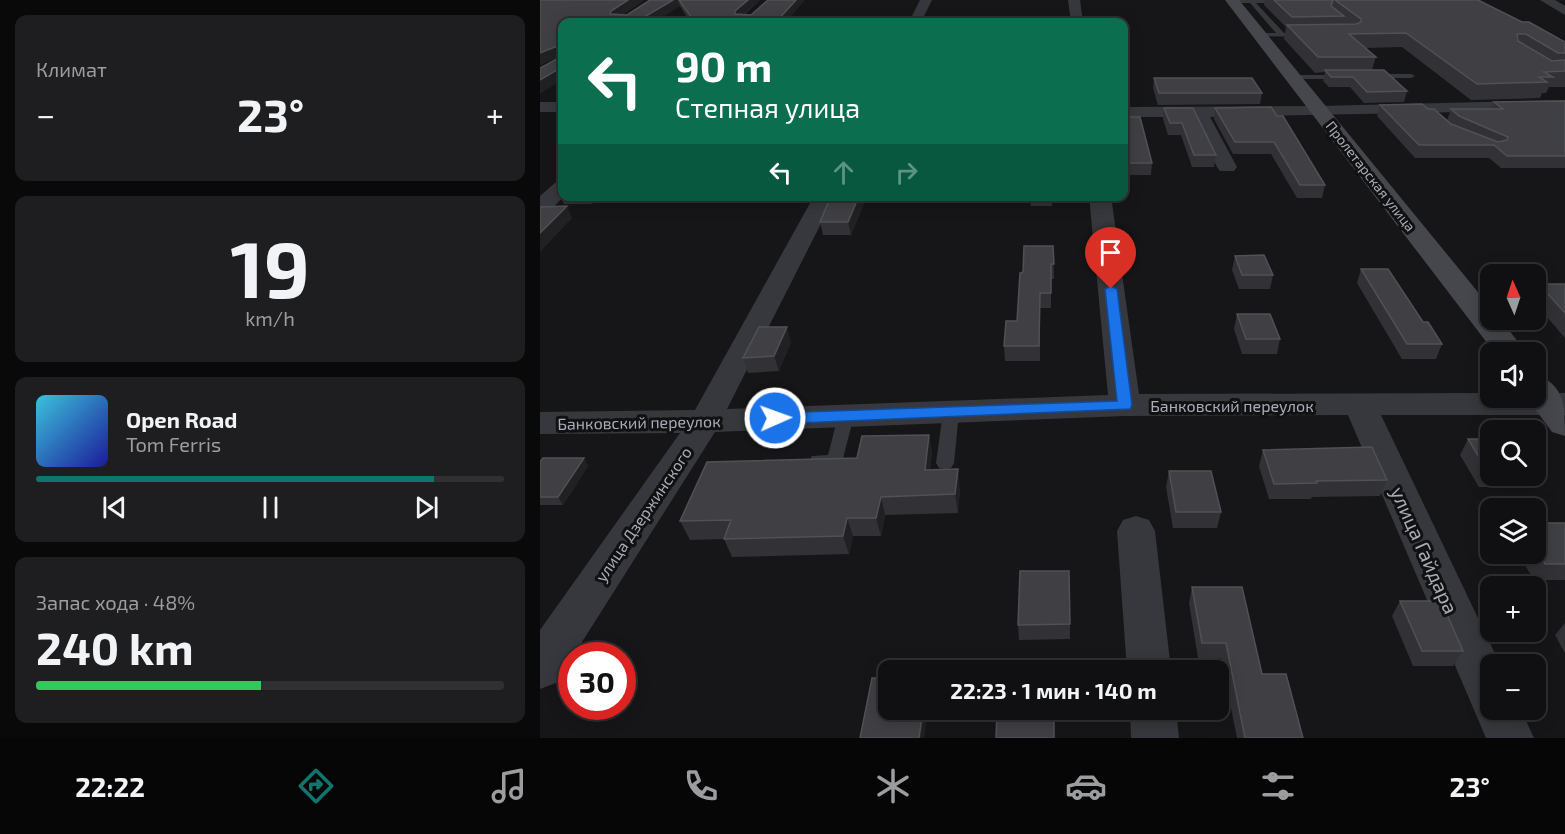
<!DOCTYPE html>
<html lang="ru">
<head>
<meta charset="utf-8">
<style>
  :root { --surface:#101012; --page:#1e1e20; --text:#f1f3f6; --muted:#9c9d9f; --line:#303032; --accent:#0f766e }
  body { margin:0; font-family:"Exo 2",sans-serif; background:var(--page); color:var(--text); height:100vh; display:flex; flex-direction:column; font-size:22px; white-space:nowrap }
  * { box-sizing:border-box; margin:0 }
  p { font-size:20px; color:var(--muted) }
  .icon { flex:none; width:33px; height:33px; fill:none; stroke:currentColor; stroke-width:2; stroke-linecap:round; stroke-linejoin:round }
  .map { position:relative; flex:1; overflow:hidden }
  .drawer { display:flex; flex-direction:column; gap:15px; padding:15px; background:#09090a; width:540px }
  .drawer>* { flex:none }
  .top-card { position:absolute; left:18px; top:18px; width:570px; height:183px; border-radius:12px; box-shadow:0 3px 15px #0003,0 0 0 2px var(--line); background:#0b6e4f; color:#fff; overflow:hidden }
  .needle { width:39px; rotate:357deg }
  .fabs { position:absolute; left:940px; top:264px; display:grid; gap:12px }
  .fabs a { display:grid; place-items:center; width:66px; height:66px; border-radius:12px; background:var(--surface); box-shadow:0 3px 15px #0003,0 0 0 2px var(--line); font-size:30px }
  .speed { position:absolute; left:18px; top:642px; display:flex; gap:12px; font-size:30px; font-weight:700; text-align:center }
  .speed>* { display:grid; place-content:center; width:78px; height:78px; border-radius:50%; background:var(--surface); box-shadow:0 3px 15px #0003,0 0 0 2px var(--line); line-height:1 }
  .speed .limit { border:9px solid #d22; background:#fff; color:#111 }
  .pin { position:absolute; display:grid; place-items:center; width:51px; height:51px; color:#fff; margin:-62px -26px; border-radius:50% 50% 50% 0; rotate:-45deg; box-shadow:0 0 6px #0007 }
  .pin .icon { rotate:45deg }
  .me { position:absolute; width:66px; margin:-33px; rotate:88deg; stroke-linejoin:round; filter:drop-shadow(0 0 4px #0008) }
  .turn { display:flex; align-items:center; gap:21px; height:126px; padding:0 18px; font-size:27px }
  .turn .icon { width:78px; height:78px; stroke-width:2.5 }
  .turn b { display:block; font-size:42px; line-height:51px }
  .lanes { display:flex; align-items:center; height:57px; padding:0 18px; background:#0003; justify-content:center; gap:30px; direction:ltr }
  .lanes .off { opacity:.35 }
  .big { font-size:45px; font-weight:700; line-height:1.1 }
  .drawer .card { flex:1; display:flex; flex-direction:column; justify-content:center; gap:9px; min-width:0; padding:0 21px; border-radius:12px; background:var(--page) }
  .drawer .dial { align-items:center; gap:0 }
  .dial b { font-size:78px; line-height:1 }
  .song { display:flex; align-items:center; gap:18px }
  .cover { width:72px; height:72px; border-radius:9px; background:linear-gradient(135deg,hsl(190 70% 55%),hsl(240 70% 35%)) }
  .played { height:6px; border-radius:3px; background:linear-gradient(90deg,var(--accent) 85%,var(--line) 85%) }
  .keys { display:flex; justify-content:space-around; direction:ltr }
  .heat { display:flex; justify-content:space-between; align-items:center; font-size:33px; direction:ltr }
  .charge { height:9px; border-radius:4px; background:linear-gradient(90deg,#34c759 48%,var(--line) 0) }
  .trip { position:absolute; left:338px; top:660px; width:351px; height:60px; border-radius:12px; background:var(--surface); box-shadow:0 3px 15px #0003,0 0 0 2px var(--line); font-weight:700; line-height:60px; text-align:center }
  .tab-bar { display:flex; height:96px; justify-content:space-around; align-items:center; background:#060607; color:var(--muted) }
  .tab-bar .icon { width:42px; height:42px }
  .tab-bar .active { color:var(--accent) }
  .tab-bar b { font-size:27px; color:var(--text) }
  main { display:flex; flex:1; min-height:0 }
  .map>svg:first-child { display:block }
</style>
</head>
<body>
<main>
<section class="drawer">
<div class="card"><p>Климат</p>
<div class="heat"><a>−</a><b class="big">23°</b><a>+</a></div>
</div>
<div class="card dial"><b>19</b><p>km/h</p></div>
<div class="card">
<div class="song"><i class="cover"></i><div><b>Open Road</b><p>Tom Ferris</p></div></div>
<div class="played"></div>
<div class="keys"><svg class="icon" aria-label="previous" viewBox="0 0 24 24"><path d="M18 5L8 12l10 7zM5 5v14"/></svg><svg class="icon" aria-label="pause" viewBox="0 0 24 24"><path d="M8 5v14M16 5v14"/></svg><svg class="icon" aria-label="next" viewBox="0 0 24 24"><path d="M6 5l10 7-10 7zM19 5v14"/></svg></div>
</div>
<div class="card"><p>Запас хода · 48%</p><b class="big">240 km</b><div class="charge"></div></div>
</section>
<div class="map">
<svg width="1025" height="738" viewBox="0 0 1025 738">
  <rect width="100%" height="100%" fill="#161618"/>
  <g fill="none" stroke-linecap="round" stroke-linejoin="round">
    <g fill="#37383d" fill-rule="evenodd">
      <path d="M693,0H746L744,3H716L744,33L767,35L764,37L717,36L719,33H736L710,3H691Z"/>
      <path d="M828,74H871L875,76L871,78H828Z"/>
      <path d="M750,75H804L808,77L804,79H753L749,77Z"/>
      <path d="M411,406L417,408L419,412L414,463L411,468L405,469L399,468L396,463L403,412L405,408Z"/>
      <path d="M306,410L312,412L314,416L301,466L295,467L272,466L269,461L272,456L288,455L298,416L300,412Z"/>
    </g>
    <g fill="#37383d" fill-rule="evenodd">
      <path d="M380,0H392L381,22H369Z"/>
      <path d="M528,0H540L543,22H531Z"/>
      <path d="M1000,0H1015L1025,6V15Z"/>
      <path d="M1025,100V110L670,117L697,167L694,171H680L677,167L653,117H584V107L779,106Z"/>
      <rect x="0" y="102" width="22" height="10"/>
      <path d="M22,181L24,196L8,213L0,215V196L15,183Z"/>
      <path d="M274,196H295L187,409L568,395L549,196H571L599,394L951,393V398H996V393H1025V415H841L960,664H951V710H981L994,738H946L808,415L585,416L175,432L16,683L0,689V630L140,433L0,434V412L155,410Z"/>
      <path d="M596,516L609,520L615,531L631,670H587L577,531L583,520Z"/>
      <path d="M590,710H636L639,738H591Z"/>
    </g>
    <g fill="#45474d" fill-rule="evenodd">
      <path d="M685,0H699L951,308V320H961L986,352H954Z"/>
      <path d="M996,375C1025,384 1025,408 1025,436L1012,432L987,398H996Z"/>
    </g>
  </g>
  <g fill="#323236">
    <path d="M0,0H104L82,15H87L110,0H220L204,15L149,20L140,6L114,22H22L19,58V57L0,65Z"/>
    <path d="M725,0H938L1025,42V87H1009L1006,93H1002L1000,98L931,100L862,47L826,48L836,57L832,70L867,91L864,102L824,103L810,87H789L783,81L785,72L775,73L744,39L746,27L724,5Z"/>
    <path d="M584,58L588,75L587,85H584Z"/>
    <path d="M614,78L722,93L720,104L618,105L613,88Z"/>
    <path d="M1025,101V168H961L949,158H875L837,116L840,105L888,109L907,120L911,109H951L954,102Z"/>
    <path d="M731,107L785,185L782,198H757L731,154H693L674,119L675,108Z"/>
    <path d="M624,108L676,155L674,167H652L641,135H628L623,119Z"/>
    <path d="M584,117L612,163L611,175H587L584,156Z"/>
    <path d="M22,187V196H59L52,204H24L18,191Z"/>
    <path d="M291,196H327L311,235H283L280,222Z"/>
    <path d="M490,196H512V206H491Z"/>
    <path d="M513,246L514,279H511V308H500V361H465L464,346L477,321L483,272Z"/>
    <path d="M695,256L733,275L730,289H699L692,270Z"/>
    <path d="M821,269L883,322L902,344L896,359H862L817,283Z"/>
    <path d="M999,284H1025V338L996,304V289Z"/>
    <path d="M697,314L740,339L737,354H702L694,329Z"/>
    <path d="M251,342L239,371L208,373L203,358Z"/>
    <path d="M389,435L392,453L390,470L420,488L418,513L345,515L341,536H313L309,554L192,557L184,539L150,540L140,521L317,458Z"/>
    <path d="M928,439H951V476H988L981,487H939L920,455Z"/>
    <path d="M723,450L847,480L840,496L772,497L771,499H729L719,466Z"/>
    <path d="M0,462L48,466L23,505H0Z"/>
    <path d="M629,471L681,512L677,528H633L626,487Z"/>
    <path d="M996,523H1025V580H994L978,554H996Z"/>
    <path d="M652,587L722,674L763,738H697L681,658H658L649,603Z"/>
    <path d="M860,601L923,651L913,666H873L852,616Z"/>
    <path d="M1025,623V653L1015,635Z"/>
    <path d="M530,624V639L479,640L478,625Z"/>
  </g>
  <g fill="#212124">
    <path d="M88,0H104L74,20L70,14L71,11Z"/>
    <path d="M133,0H138L140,6L114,22H96Z"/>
    <path d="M208,0H220L197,20L195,14V11Z"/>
    <path d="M256,0H265L246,22H236Z"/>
    <path d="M20,45L22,55L0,65V53Z"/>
    <path d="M22,67V80L0,94V80Z"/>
    <path d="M48,196H59L52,204Z"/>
    <path d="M319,196H327L311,235L308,222Z"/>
    <path d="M27,206L32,218L0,252V233Z"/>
    <path d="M247,327L251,342L239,371L234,356Z"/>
    <path d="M389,435L392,453L388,488L385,470Z"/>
    <path d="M44,458L48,466L23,505L18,497Z"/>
    <path d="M418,469L420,488L418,513L415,494Z"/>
    <path d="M341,497L345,515L341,536L336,518Z"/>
    <path d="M307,518L313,536L309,554L303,536Z"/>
    <path d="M383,710H388L384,738H379Z"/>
  </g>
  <g fill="#3f3f44" stroke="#4f5156" stroke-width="1.5">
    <path d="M0,0H88L71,11L70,14L87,15L110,0H133L96,22H22V67L0,80V68L19,58L20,45L0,53Z"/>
    <path d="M139,0H208L195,11V14L211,15L228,0H256L236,22H145L152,18Z"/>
    <path d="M734,0H793L791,6L804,16L752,17Z"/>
    <path d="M795,0H938L982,22H989L1025,42V53H1018L986,34H977L978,41L1012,61L1025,60V71L1004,72L1013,77H999L1007,82L937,84L866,33L809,34L836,57H778L747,25L816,24L821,22V19Z"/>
    <path d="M584,58L588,75H584Z"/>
    <path d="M785,70H844L867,91L827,92L813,77H791Z"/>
    <path d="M614,78H712L722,93H619Z"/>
    <path d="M1025,101V156H967L954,145H879L840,105L882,104L888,109H894L911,124L958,142L967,140L968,137L919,116L911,109H963L954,102Z"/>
    <path d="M731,107L737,116H743L785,185H760L734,142H695L675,108Z"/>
    <path d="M624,108H653L676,155H654L642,123H630Z"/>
    <path d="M584,117H600L612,163H588L584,140Z"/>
    <path d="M291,196H319L308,222H280Z"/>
    <path d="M27,206L0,233V207Z"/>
    <path d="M484,246H513L514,264H511V293H500L499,346H464L466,321H477L480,273L483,272Z"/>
    <path d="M724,255L733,275H702L695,256Z"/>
    <path d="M821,269H848L883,322H888L902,344H867Z"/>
    <path d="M999,284H1025V313Z"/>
    <path d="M697,314H730L740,339H706Z"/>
    <path d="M219,327H247L234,356L203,358Z"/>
    <path d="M389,435L385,470L418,469L415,494L341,497L336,518H307L303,536L184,539L191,520L140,521L167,462L317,458L322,436Z"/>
    <path d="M928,439H951V472H948Z"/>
    <path d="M832,447L847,480L776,481L777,483L734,484L723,450Z"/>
    <path d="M3,458H44L18,497H0V462Z"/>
    <path d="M629,471H671L681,512H636Z"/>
    <path d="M996,523H1025V564H1005L996,549Z"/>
    <path d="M480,571H529L530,624L478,625Z"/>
    <path d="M652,587H702L722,674H746L763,738H705L686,643H662Z"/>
    <path d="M860,601H901L923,651H882Z"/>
    <path d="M332,678H348V710H383L379,738H320Z"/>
    <path d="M457,710H514V738H456Z"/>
  </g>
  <path fill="#1a73e8" stroke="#114b97" stroke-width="1.5" d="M571,286L577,289L592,405L590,409L235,424L228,418L235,413L577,401L565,289Z"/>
  <g text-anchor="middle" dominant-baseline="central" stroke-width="6" stroke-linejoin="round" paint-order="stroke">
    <g font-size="14" fill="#a8adb8" stroke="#111113">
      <text transform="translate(831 176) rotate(52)">Пролетарская улица</text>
    </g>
    <g font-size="16" fill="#a8adb8" stroke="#111113">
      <text x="692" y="405">Банковский переулок</text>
      <text transform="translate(99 422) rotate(-1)">Банковский переулок</text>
      <text transform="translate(103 514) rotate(-56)">улица Дзержинского</text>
    </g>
    <g font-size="20" fill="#a8adb8" stroke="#111113">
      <text transform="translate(885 550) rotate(66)">улица Гайдара</text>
    </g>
  </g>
</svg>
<div class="fabs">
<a><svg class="needle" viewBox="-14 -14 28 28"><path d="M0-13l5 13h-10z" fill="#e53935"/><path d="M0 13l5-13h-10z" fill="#9c9d9f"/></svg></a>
<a><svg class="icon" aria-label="sound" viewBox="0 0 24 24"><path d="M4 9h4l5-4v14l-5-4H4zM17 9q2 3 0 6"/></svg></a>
<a><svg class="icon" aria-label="search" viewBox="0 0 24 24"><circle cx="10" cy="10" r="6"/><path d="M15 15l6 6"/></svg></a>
<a><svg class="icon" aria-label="layers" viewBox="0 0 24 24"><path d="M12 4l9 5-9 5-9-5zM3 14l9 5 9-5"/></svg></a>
<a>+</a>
<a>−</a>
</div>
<div class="speed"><div class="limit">30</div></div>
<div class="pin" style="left:571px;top:289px;background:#d93025"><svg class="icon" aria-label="arrive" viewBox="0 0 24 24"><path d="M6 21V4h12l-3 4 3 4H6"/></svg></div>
<svg class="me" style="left:235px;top:418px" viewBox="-20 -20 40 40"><circle r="17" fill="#1a73e8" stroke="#fff" stroke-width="3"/><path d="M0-11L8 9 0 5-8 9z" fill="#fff"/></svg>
<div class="trip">22:23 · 1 мин · 140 m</div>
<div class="top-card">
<div class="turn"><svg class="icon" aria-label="left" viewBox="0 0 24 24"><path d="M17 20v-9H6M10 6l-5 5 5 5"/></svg><div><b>90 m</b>Степная улица</div></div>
<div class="lanes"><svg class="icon" aria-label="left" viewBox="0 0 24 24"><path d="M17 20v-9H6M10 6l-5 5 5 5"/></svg><svg class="icon off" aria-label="ahead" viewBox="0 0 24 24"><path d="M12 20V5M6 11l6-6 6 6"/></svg><svg class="icon off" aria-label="right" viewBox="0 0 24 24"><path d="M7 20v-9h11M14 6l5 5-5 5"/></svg></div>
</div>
</div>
</main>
<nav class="tab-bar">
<b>22:22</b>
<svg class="icon active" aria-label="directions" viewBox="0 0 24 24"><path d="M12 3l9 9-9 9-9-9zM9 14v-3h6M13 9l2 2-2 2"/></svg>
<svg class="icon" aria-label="music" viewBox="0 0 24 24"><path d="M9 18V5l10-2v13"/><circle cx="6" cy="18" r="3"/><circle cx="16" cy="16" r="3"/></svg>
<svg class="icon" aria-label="phone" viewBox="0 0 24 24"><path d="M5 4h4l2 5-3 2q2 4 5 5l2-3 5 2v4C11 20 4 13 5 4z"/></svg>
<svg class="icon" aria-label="climate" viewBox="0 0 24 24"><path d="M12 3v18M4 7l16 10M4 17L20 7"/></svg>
<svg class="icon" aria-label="car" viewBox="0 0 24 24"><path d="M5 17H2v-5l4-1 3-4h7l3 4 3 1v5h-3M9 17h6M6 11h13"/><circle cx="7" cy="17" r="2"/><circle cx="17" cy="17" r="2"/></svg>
<svg class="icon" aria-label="filters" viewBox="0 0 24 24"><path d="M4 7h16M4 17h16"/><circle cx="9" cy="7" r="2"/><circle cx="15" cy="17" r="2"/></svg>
<b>23°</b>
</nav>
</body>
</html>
